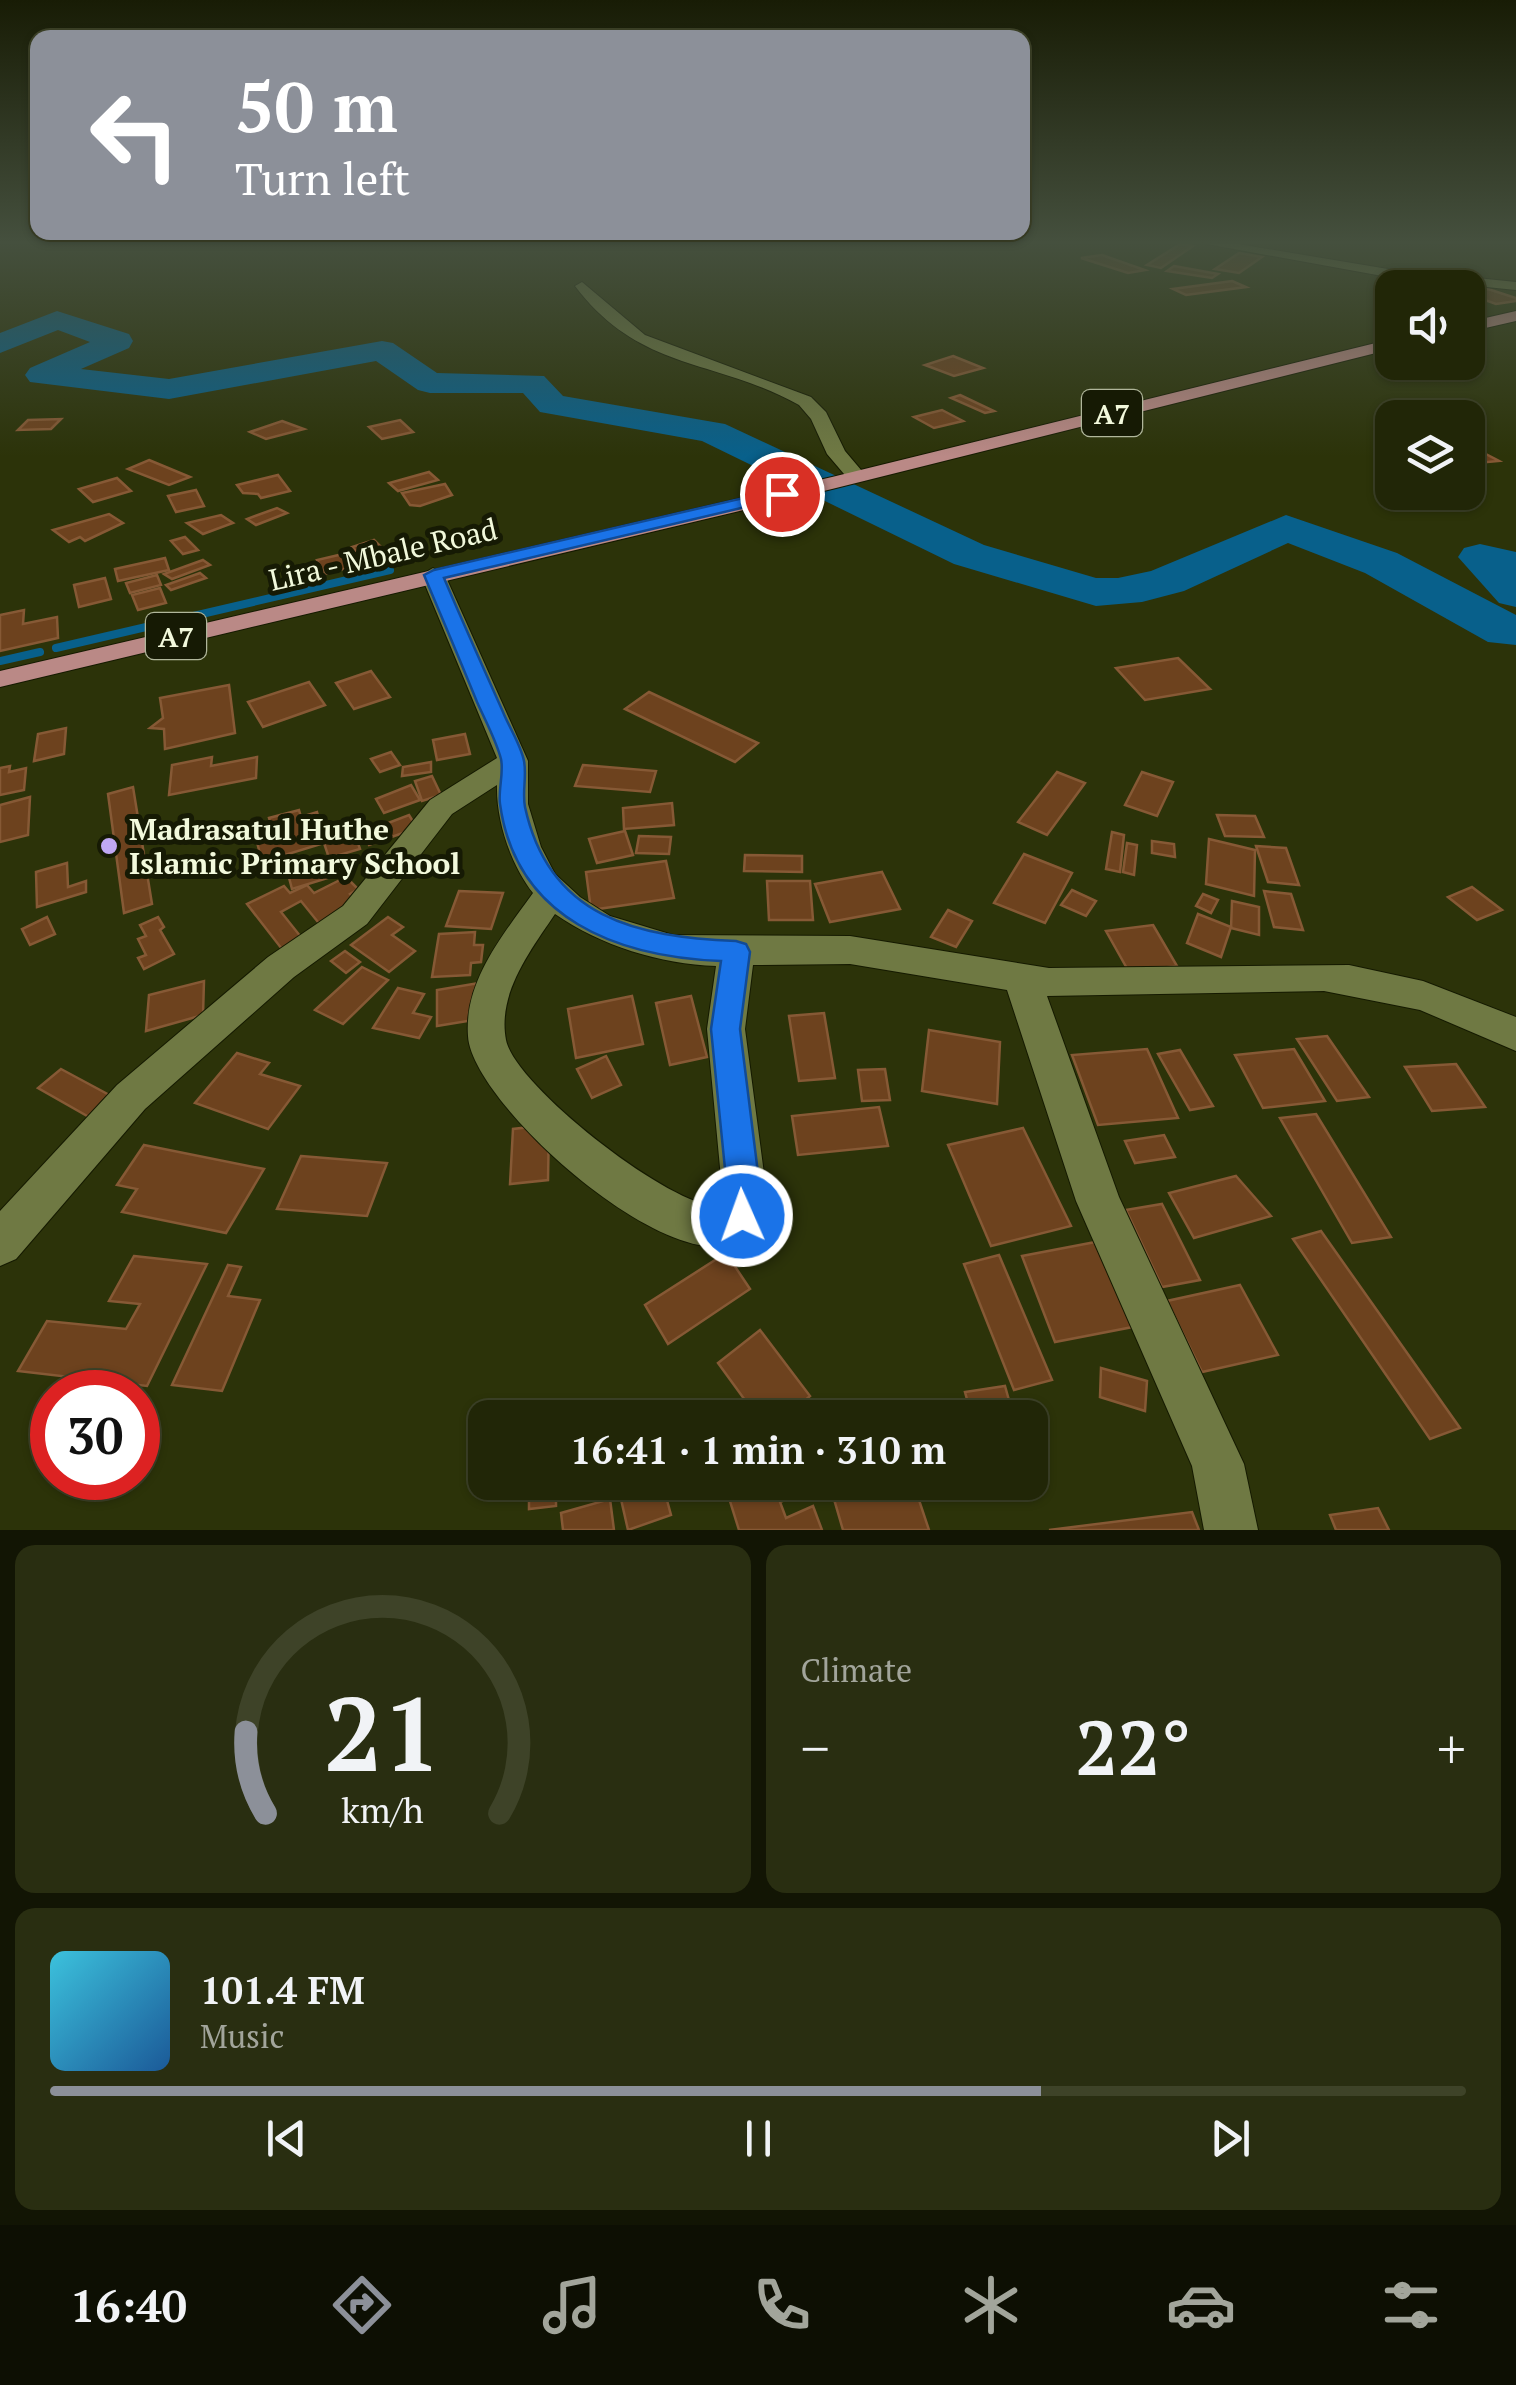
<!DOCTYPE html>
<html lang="en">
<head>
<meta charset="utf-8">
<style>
  :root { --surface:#212607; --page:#292e11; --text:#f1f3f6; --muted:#a2a59b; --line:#3e4328; --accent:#8c9099 }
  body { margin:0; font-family:"PT Serif",serif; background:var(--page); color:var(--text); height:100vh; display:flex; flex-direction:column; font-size:38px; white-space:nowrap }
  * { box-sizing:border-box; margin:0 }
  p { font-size:32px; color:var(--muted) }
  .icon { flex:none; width:55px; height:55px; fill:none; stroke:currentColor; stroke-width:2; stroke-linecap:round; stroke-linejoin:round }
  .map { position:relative; height:1530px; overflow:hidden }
  .details { display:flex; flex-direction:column; gap:15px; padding:15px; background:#121504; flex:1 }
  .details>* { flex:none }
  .hud { position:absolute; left:30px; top:30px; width:1000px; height:210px; border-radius:20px; box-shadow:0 2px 8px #0004,0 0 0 2px var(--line); background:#8c9099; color:#fff; overflow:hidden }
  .controls { position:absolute; left:1375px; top:270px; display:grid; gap:20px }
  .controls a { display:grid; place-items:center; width:110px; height:110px; border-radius:20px; background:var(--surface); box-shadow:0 2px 8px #0004,0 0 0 2px var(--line); font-size:50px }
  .speed { position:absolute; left:30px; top:1370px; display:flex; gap:20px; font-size:50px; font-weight:700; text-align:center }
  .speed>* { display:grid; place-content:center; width:130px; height:130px; border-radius:50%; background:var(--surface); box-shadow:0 2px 8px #0004,0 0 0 2px var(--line); line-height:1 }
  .speed .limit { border:15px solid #d22; background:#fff; color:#111 }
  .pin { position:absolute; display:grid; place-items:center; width:85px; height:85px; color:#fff; margin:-42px; border:5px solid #fff; border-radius:50%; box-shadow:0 2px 10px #0007 }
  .me { position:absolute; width:110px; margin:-55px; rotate:358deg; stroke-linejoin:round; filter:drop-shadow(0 0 8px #0008) }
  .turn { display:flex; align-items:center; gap:35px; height:210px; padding:0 40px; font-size:45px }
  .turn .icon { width:130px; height:130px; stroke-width:2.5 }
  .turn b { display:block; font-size:70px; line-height:85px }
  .big { font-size:75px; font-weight:700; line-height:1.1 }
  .details .widget { flex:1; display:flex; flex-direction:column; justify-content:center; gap:15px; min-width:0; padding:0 35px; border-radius:20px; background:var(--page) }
  .details .dial { align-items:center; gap:0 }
  .dial svg { height:260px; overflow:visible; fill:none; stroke:var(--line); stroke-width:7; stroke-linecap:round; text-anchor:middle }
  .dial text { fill:var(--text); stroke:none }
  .song { display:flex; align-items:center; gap:30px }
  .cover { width:120px; height:120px; border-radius:15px; background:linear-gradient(135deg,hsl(190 70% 55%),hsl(210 70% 35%)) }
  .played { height:10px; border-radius:5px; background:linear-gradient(90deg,var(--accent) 70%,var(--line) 70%) }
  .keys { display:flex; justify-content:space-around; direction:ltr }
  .heat { display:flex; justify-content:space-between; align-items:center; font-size:55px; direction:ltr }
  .details .tiles { flex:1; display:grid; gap:15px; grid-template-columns:1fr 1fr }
  .widget:last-child { grid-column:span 2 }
  .trip { position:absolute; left:468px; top:1400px; width:580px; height:100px; border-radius:20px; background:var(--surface); box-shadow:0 2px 8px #0004,0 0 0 2px var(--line); font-weight:700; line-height:100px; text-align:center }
  .tabs { display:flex; height:160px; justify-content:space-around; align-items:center; background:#0d0f03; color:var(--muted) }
  .tabs .icon { width:70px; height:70px }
  .tabs .active { color:var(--accent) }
  .tabs b { font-size:45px; color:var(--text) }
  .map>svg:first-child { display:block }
</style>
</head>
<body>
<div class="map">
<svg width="1516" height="1530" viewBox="0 0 1516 1530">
  <rect width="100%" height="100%" fill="#2c3309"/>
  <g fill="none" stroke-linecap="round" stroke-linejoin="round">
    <g stroke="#08608b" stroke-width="8">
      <path d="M56,648L390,570"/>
      <path d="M0,661L40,652"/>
    </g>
    <g fill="#08608b" fill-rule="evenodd">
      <path d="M57,311L129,334L133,341L129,348L81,369L169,379L382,341L393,343L437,373L544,376L563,396L725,424L984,545L1096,578H1118L1151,571L1286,515L1397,553L1516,615V645L1488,642L1365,573L1288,543L1184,591L1142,602L1096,606L954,564L702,441L540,412L523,393H430L418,390L376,361L169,399L30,382L25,375L30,368L90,342L58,330L0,353V333Z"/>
      <path d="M1480,544L1516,552V607L1499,603L1458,557L1464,548Z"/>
    </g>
  </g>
  <g fill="#6d421e" stroke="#865935" stroke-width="2.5">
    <path d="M1180,244L1193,246L1161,268L1147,265Z"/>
    <path d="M1239,253L1262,257L1239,273L1215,269Z"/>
    <path d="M1102,255L1145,270L1128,273L1081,258Z"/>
    <path d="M1174,266L1218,274L1212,278L1167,271Z"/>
    <path d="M1232,281L1246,287L1186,295L1173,289Z"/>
    <path d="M1488,289L1516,298V301L1496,304L1468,294Z"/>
    <path d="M953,356L983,368L954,376L925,365Z"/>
    <path d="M960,395L994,411L985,413L951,398Z"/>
    <path d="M942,410L963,421L934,428L914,417Z"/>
    <path d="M61,419L51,429L18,430L28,420Z"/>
    <path d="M400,420L413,432L382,439L369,427Z"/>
    <path d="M282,421L304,429L266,439L250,432Z"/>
    <path d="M1482,452L1499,461L1477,463L1468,458V453Z"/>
    <path d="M149,460L190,477L169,485L128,469Z"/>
    <path d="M429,472L438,480L398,491L389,483Z"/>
    <path d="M278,475L290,491L261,498L258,494L243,493L237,485Z"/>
    <path d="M117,478L131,491L93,502L79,489Z"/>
    <path d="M445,484L452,495L420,506L410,505L402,493Z"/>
    <path d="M196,490L204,506L176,512L168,496Z"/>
    <path d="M277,508L287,513L256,525L247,519Z"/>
    <path d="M109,514L123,523L85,541L80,537L69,542L53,530Z"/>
    <path d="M221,515L233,523L203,534L187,523Z"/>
    <path d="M185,537L198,550L183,554L171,541Z"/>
    <path d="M374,540L383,549L373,552L382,561L370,565L352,547Z"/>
    <path d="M343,554L351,567L325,574L317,560Z"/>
    <path d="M165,558L169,570L118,581L115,569Z"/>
    <path d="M203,560L210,565L172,579L164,574Z"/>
    <path d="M200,573L206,578L171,590L166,585Z"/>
    <path d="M157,575L161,585L130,593L126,583Z"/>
    <path d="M105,578L111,599L79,607L74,585Z"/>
    <path d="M160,588L166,603L138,610L132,595Z"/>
    <path d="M24,610L23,624L57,617L58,638L0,651V615Z"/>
    <path d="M1178,658L1210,689L1145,700L1116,668Z"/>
    <path d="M371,671L390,697L354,709L336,683Z"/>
    <path d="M309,682L325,705L263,727L248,702Z"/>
    <path d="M229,685L235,733L165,749L164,729L150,728L163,718L160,698Z"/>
    <path d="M649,692L758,743L735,762L625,709Z"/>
    <path d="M66,728L64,754L34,761L38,734Z"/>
    <path d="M465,734L470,754L437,760L433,740Z"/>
    <path d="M391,752L400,765L380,772L371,759Z"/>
    <path d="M212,757L211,766L257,757L256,778L169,795L172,765Z"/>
    <path d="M431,762V772L402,776L403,767Z"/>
    <path d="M583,765L656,771L650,792L575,786Z"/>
    <path d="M10,766L9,772L26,768L24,790L0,795V768Z"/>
    <path d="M1057,772L1085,783L1047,835L1018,822Z"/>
    <path d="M1142,772L1173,782L1157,816L1125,805Z"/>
    <path d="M432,776L441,795L422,801L415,781Z"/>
    <path d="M411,785L420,800L384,813L376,799Z"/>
    <path d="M133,787L152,904L124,913L108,794Z"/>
    <path d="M30,797L28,835L0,842V805Z"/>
    <path d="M672,803L674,825L624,829L623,808Z"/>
    <path d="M299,810L301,817L317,812L325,840L354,831L360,849L329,858L324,843L262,862L254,830L271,825L269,818Z"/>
    <path d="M409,815L417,828L369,845L362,833Z"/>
    <path d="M1217,815L1255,816L1264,837L1225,836Z"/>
    <path d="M625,831L633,855L597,863L589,839Z"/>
    <path d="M1112,832L1124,835L1120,872L1106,869Z"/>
    <path d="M639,836L671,837L669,854L636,853Z"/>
    <path d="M1209,839L1255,850L1254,896L1206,884Z"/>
    <path d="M1152,841L1174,844L1175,857L1152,853Z"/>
    <path d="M1127,843L1137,845L1134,875L1123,872Z"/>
    <path d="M1256,846L1286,848L1299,885L1268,882Z"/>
    <path d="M1024,854L1072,873L1045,923L994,903Z"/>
    <path d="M745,855L802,856V872L744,871Z"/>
    <path d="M322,859L328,878L292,889L287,870Z"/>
    <path d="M666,861L674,898L591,910L586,872Z"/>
    <path d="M67,863L68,887L86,881V892L37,907L36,872Z"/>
    <path d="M882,872L900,909L830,922L815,884Z"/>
    <path d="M346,877L358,889L350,894L366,911L326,932L301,901L281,912L305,942L285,953L247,904L284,886L290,893L307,885L314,893Z"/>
    <path d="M767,881H810L813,920H769Z"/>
    <path d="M1472,887L1502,910L1477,920L1448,897Z"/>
    <path d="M1072,890L1096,901L1086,916L1061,905Z"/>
    <path d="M459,891L503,893L491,929L446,926Z"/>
    <path d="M1264,891L1291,894L1303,930L1274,927Z"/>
    <path d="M1203,894L1218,900L1211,913L1196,906Z"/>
    <path d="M1232,901L1259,907V935L1231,928Z"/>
    <path d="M948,910L972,921L956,947L931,937Z"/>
    <path d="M1198,914L1231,927L1221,957L1187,943Z"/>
    <path d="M47,917L55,934L30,945L22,929Z"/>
    <path d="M158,917L164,927L160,930L174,954L144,969L138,958L146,955L138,939L146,936L140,925Z"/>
    <path d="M388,917L403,927L392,935L415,951L389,972L351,945Z"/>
    <path d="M1153,925L1177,966L1129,972L1106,931Z"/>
    <path d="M475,932L474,945H483L481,962L471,963L470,975L432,977L439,934Z"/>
    <path d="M345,951L360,962L346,973L331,961Z"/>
    <path d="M362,967L388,980L343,1024L315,1010Z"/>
    <path d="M204,981L203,1015L146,1031L149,995Z"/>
    <path d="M485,982L486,1018L437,1026V990Z"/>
    <path d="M398,988L424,994L413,1013L431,1017L419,1038L373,1028Z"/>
    <path d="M632,996L643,1044L576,1058L568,1009Z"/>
    <path d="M691,996L707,1057L670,1065L656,1003Z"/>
    <path d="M824,1013L835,1078L799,1081L789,1016Z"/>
    <path d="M929,1030L1000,1042L997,1104L922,1091Z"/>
    <path d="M1327,1036L1369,1097L1337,1101L1297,1039Z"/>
    <path d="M1147,1049L1178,1118L1098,1125L1072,1055Z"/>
    <path d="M1294,1049L1325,1101L1263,1108L1235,1055Z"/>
    <path d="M1180,1050L1213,1106L1190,1110L1158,1054Z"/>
    <path d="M237,1053L269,1063L260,1074L300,1086L268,1129L195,1103Z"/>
    <path d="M606,1056L621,1085L592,1098L577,1069Z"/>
    <path d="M1456,1064L1485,1107L1432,1111L1405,1067Z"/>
    <path d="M61,1069L126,1104L103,1125L38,1088Z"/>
    <path d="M885,1069L890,1100L862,1101L858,1070Z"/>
    <path d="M879,1107L888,1146L798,1155L792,1116Z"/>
    <path d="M1316,1114L1391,1237L1352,1243L1280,1118Z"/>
    <path d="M549,1125L548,1180L510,1184L513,1129Z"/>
    <path d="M1023,1128L1071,1226L991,1246L948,1145Z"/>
    <path d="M1164,1135L1175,1157L1135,1163L1125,1141Z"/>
    <path d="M144,1145L264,1169L226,1233L122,1212L137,1189L117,1185Z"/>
    <path d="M301,1156L387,1163L367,1216L277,1209Z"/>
    <path d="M1236,1176L1271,1216L1194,1238L1169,1193Z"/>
    <path d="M1162,1204L1200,1280L1162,1287L1126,1210Z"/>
    <path d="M1321,1231L1460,1428L1430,1439L1293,1239Z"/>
    <path d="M1106,1240L1143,1325L1055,1342L1022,1256Z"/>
    <path d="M726,1253L750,1289L668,1344L645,1305Z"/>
    <path d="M999,1255L1052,1380L1014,1390L964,1264Z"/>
    <path d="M134,1256L207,1264L147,1386L18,1371L47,1321L126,1329L140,1304L109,1301Z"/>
    <path d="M228,1265L241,1267L228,1296L260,1300L222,1391L172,1385Z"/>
    <path d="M1240,1285L1278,1355L1202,1372L1167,1301Z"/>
    <path d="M760,1330L810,1396L785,1418H758L718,1363Z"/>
    <path d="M1101,1368L1147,1381L1145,1411L1100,1397Z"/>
    <path d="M1005,1386L1014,1418H972L965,1392Z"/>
    <path d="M529,1482H556V1506L529,1509Z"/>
    <path d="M627,1482H662L671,1515L628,1530L618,1486Z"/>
    <path d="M724,1482H815L816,1487L780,1502L786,1518L813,1506L822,1530H739Z"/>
    <path d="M829,1482H913L929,1530H843Z"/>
    <path d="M610,1499L614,1530H563L561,1513Z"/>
    <path d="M1378,1508L1389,1530H1336L1330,1515Z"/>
    <path d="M1192,1512L1199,1530H1049Z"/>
  </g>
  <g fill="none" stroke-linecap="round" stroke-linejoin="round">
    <defs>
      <g id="street">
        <path d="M1201,243H1232L1388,269L1516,282V290L1388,277Z"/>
        <path d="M582,282L645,335L811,397L826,412L845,451L867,477L864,481H850L827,454L811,419L799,405C715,358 640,372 575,286Z"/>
        <path d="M433,568L445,575L528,761V804L541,847L555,874L580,897L610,916L673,935L850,936L1049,968L1349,965L1423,981L1516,1017V1051L1420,1010L1324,991L1047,996L1119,1197L1244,1464L1258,1530H1204L1192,1466L1076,1201L1007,990L850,964L753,965L745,1029L766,1189C756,1356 472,1116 468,1036C464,981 503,935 533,893C511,865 496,821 497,785L452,814L367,924L294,977L145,1109L16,1259L0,1266V1211L117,1085L268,957L343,906L430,800L497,758L421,575ZM555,914C601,946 660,964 716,966L707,1029L722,1189L719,1206C673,1209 515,1086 506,1040C497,993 531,950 555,914Z"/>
      </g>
      <g id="primary">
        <path d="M1516,311V321L1468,332V322Z"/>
        <path d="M1392,339V349L832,489L0,687V671L832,477Z"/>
      </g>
    </defs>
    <use href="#street" stroke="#151a00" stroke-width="2"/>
    <use href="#primary" stroke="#151a00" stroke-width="2"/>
    <use href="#street" fill="#6f7943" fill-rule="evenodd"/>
    <use href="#primary" fill="#ba8986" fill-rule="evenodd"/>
  </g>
  <linearGradient id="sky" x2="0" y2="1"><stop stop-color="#181c05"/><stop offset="0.53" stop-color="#45503e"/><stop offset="1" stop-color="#45503e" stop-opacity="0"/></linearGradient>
  <rect width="1516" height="457" fill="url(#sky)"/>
  <path fill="#1a73e8" stroke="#114b97" stroke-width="2.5" d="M782,489L788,490V497L444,578C463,623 483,667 503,712C509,727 521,745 524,761C527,776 522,792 525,807C549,918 637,937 736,941L746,944L750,952L740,1029L760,1189L759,1216L754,1227L742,1231L730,1227L725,1216L727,1189L711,1029L721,961C619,957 516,920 500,804C498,790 504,773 501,759C496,740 485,720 477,702C460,660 442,618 424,575L434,570Z"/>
  <circle fill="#c0a8f4" stroke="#161a04" stroke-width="4" cx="109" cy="846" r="10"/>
  <g text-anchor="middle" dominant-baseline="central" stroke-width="10" stroke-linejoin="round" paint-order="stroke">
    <g fill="#161a04" stroke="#b0b69b" stroke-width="2.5">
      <rect x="1082" y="390" width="60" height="46" rx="8"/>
      <rect x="146" y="613" width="60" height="46" rx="8"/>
    </g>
    <g font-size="28" font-weight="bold" fill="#f2f9dc">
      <text x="1112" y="413">A7</text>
      <text x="176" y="636">A7</text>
    </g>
    <g font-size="30" fill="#f2f9dc" stroke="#161a04">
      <text transform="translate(383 554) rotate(-13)">Lira - Mbale Road</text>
    </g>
    <g font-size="30" font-weight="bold" fill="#f2f9dc" stroke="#161a04" text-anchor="start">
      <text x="129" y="829">Madrasatul Huthe<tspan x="129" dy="34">Islamic Primary School</tspan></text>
    </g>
  </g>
</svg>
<div class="controls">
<a><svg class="icon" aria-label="sound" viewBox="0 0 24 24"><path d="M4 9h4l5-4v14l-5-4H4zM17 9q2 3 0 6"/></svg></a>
<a><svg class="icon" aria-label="layers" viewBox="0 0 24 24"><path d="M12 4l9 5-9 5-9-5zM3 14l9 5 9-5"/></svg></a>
</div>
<div class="speed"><div class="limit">30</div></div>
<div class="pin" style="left:782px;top:494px;background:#d93025"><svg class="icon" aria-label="arrive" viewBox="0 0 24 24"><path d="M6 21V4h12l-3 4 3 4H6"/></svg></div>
<svg class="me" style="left:742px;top:1216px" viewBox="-20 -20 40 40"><circle r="17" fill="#1a73e8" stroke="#fff" stroke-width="3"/><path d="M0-11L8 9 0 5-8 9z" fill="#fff"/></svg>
<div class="trip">16:41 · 1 min · 310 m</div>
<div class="hud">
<div class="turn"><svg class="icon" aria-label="left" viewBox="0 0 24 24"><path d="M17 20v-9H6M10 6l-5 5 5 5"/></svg><div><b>50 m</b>Turn left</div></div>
</div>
</div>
<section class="details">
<div class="tiles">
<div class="widget dial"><svg viewBox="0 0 100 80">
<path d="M14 69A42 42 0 1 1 86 69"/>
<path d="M14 69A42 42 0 0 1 8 44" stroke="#8c9099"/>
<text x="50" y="56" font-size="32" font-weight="700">21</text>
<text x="50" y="72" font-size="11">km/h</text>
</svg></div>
<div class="widget"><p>Climate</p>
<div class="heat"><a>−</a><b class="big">22°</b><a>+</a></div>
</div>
<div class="widget">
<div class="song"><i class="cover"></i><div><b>101.4 FM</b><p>Music</p></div></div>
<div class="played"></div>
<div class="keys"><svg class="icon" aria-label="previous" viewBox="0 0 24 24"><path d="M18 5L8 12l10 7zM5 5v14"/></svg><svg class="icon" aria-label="pause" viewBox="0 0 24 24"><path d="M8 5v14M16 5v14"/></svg><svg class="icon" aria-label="next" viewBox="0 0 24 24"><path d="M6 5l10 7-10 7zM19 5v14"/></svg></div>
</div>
</div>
</section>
<nav class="tabs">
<b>16:40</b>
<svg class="icon active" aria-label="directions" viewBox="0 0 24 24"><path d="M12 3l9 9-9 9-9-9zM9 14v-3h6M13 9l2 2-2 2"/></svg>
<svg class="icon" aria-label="music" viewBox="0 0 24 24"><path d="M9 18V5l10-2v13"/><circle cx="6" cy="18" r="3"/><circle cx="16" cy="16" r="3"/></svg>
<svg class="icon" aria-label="phone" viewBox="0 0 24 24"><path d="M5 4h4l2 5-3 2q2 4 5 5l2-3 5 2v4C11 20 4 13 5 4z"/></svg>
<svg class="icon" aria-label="climate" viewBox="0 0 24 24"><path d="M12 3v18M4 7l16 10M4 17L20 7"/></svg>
<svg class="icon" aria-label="car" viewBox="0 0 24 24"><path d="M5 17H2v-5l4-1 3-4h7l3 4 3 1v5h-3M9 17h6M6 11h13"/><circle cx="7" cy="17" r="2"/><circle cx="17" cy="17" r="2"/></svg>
<svg class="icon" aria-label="filters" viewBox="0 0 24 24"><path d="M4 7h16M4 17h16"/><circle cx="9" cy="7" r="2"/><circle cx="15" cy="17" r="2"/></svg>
</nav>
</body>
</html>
